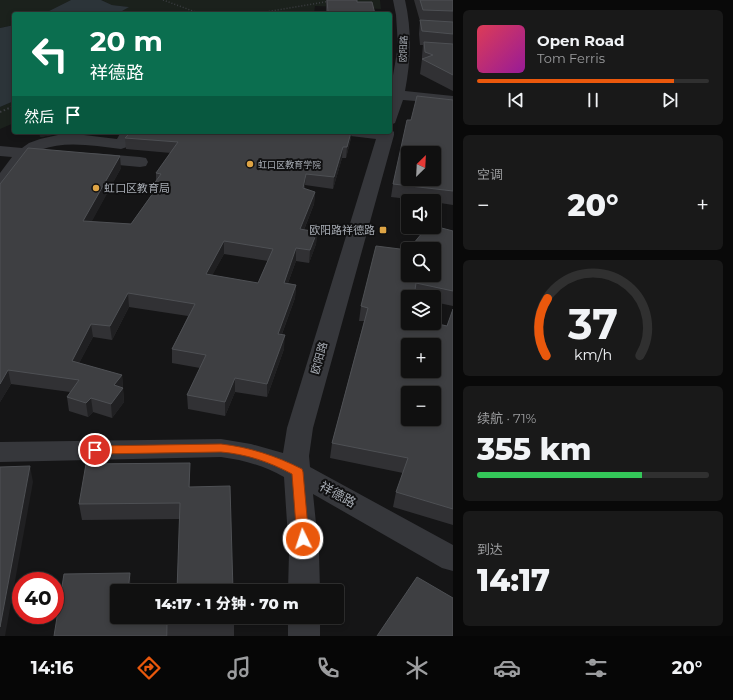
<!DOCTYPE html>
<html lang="zh">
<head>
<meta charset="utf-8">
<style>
  :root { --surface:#101010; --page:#191919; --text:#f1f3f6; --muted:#9c9d9f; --line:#303030; --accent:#ea580c }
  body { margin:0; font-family:Montserrat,"Noto Sans SC",sans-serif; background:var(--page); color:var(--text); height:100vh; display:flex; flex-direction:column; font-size:15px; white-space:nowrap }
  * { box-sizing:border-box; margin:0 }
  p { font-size:13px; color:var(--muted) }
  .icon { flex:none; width:22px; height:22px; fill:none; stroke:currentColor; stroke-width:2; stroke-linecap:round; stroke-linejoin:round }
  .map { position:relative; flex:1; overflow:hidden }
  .drawer { display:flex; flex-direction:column; gap:10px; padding:10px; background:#090909; width:280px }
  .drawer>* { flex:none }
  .hud { position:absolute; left:12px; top:12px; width:380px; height:122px; border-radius:4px; box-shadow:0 2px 6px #0003,0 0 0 1px var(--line); background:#0b6e4f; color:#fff; overflow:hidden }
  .needle { width:26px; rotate:24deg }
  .buttons { position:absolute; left:401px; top:146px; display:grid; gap:8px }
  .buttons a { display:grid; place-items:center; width:40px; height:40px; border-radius:4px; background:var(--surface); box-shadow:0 2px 6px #0003,0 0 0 1px var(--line); font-size:20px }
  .speed { position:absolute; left:12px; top:572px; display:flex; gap:8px; font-size:20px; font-weight:700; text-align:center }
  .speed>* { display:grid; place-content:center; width:52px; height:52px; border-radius:50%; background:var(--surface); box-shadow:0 2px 6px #0003,0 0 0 1px var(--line); line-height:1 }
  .speed .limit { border:6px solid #d22; background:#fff; color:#111 }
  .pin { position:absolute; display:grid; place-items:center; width:34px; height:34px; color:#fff; margin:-17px; border:2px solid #fff; border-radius:50%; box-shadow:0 1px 4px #0007 }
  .me { position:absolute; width:44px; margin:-22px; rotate:356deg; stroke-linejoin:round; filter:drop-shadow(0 0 3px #0008) }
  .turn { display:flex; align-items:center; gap:14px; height:84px; padding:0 12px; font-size:18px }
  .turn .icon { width:52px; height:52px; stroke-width:2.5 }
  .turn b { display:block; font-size:28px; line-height:34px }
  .then { display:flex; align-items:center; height:38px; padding:0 12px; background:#0003; gap:8px; font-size:15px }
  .big { font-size:30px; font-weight:800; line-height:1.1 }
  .drawer .tile { flex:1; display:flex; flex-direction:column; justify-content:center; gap:6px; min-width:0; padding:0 14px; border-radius:6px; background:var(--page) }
  .drawer .dial { align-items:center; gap:0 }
  .dial svg { height:104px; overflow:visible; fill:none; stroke:var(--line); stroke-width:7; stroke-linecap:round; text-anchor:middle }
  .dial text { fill:var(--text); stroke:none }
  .song { display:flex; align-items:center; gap:12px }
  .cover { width:48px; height:48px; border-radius:6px; background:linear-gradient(135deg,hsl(350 70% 55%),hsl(300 70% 35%)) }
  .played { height:4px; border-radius:2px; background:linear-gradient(90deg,var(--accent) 85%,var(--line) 85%) }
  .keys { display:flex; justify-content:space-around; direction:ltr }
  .heat { display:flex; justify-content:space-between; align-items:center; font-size:22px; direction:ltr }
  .charge { height:6px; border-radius:3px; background:linear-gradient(90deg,#34c759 71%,var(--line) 0) }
  .trip { position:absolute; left:110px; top:584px; width:234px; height:40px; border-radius:4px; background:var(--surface); box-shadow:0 2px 6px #0003,0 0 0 1px var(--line); font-weight:800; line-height:40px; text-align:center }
  .dock { display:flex; height:64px; justify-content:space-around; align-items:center; background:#060606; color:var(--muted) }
  .dock .icon { width:28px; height:28px }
  .dock .current { color:var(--accent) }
  .dock b { font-size:18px; color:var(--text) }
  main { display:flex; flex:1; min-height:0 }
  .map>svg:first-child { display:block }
</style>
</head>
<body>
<main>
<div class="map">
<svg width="453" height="636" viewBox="0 0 453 636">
  <rect width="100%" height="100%" fill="#151516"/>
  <g fill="#1b211c">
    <path d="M0,0H71L43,14H14V25L0,28Z"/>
    <path d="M101,0H380L381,9L315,6L314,14H117L128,7L112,5Z"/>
    <path d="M14,101V123L0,129V107Z"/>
  </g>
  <g fill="#2c3439">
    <path d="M71,0H101L112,5L129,7L117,14H43Z"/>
    <path d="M14,25V101L0,107V28Z"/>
  </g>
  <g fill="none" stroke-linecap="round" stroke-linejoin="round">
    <g stroke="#3c3e42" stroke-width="1.5" stroke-dasharray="1 2" stroke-linecap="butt">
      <path d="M163,0L201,14"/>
      <path d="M254,14L336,0"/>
    </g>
    <path stroke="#3c3e42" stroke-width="2" stroke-dasharray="1.5 2.5" stroke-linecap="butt" d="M0,112L14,106"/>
    <g fill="#36373b" fill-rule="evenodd">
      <path d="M393,0H405C412,31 411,60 405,91L453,96V104L403,100L395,123L390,125V93L398,46L396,15Z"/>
      <path d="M390,128L394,132V135L313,428L309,456L310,467L453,545V571L442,568L313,494L319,553L320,591H288L289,553L284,477C264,466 244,460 221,457L0,462V442L221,439L251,444L283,453L287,428L376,139L342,135L340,132H390Z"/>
      <path d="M121,132H137L127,147L121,149C94,146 66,140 40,150L44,154L42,158H29L6,189L0,190V173L12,157L0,156V146L22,148L29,143L40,139L58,135H84L117,139Z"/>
      <path d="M92,153L140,157L146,158L148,162L146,166L140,167L86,162L84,158L86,154Z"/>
      <rect x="288" y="617" width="32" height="19"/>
    </g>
  </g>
  <g fill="#313134" fill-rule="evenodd">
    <path d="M326,0L357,2L375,14L326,12Z"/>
    <path d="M414,0H453V91L420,74L422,59V56L423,45H420L419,34L420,21Z"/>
    <path d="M453,100V205L434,202V201H425L391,197L393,184L411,120Z"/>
    <path d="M35,132H79L78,134H58L40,137V135L35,134Z"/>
    <path d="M125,138H351L346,158H342L333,189L305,185V189L315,192L314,204L304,230L317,232L316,244L309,263L296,261L288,283L296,285L295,298L282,334L284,349L267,397L235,392L225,416L188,409L187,395L200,368L172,363V349L188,316L129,307L112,340L93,337L79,363L122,375L124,402L112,418L93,412L88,417L69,411L67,397L70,392L11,384L0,402V184L121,168L91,222L131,224L152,194L151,188L156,181V173L171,153L126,149ZM224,254L268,261L258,283L212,275Z"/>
    <path d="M453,231V306L434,302V297H408V323L447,326L453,309V525L393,507L396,492L403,473L330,458L332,443L364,321H359L361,306L408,250Z"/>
    <path d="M190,463V487L180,519L82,520L79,504Z"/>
    <path d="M131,589L117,617H234V636H54Z"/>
  </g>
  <g fill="#202022">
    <path d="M39,132H58V134L40,137Z"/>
    <path d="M351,132H352L351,138L346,158L347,147Z"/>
    <path d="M343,147L342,158L333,189L334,177Z"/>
    <path d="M120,156L121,168L85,234L83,221Z"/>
    <path d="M306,174L305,185L302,200L303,188Z"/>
    <path d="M315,192L314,204L299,242L300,229Z"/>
    <path d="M317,232L316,244L309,263L310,250Z"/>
    <path d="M224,241V254L206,287V274Z"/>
    <path d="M296,248V261L283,296L284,283Z"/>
    <path d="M296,285L295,298L277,347L278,334Z"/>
    <path d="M128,293L129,307L112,340L110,326Z"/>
    <path d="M91,324L93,337L73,375L72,361Z"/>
    <path d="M285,335L284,349L267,397V384Z"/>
    <path d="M8,370L11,384L0,402V384Z"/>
    <path d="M122,375L124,402L112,418L111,404L114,385Z"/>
    <path d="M235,378V392L225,416V402Z"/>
    <path d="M91,398L93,412L88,417L86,403Z"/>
    <path d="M190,463V502L189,487Z"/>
    <path d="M30,466L33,482L5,636H0V627Z"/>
    <path d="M130,573L131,591H128Z"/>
    <path d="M167,622L168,636H167Z"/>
  </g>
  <g fill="#3e3f42" stroke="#4e5054" fill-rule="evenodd">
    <path d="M327,0H357V2H372L375,14H318V12H328Z"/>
    <path d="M420,0H453V11L423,10Z"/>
    <path d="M420,20L453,22V34L422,31Z"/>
    <path d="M424,42L453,44V75L422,59L433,55L425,52Z"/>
    <path d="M417,96L453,100V191L393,184L407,120H411ZM408,153H434V179H408Z"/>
    <path d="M130,132H351L347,147H343L334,177L306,174L303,188L315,192L300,229L317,232L310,250L296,248L284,283L296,285L278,334L285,335L267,384L235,378L225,402L187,395L206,355L172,349L195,304L128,293L110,326L91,324L72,361L122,375L114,385L123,388L111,404L91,398L86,403L67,397L79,380L8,370L0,384V184L4,179L28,148L120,156L83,221L131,224L156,189L151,188L161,174L156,173L178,142L125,138L127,136ZM224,241L273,249L258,283L206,274Z"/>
    <path d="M434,226L453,231V291L416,283L414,297H408V323H434L447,326L453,309V509L396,492L408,458L332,443L368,308L361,306L376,246L408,250V275H434V249H409L427,227H434ZM408,345H434V371H408ZM408,393H434V419H408Z"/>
    <path d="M190,463L189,487L230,486L233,591H177L180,503L79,504L86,464Z"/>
    <path d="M30,466L0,627V467Z"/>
    <path d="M130,573L128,591H117V617H234V621L167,622V636H54L64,574Z"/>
    <path d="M417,577L453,598V636H377Z"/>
  </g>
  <path fill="#ea580c" stroke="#983908" d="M221,444C249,447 276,456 302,469L303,472L309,539L307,543L303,544L298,543L297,539L292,474C270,462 246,454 221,452L95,454L91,453L89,450L91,447L95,446Z"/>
  <g fill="#dea445" stroke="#101011" stroke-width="1.5">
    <circle cx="250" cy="164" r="4"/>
    <circle cx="96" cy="188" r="4"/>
    <rect x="379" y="226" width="8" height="8" rx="2"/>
  </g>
  <g text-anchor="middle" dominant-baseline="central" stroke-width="4" stroke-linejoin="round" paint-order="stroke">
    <g font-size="9" fill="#a8adb5" stroke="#101011">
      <text transform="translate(403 49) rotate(-88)">欧阳路</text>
    </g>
    <g font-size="9" fill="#a8adb5" stroke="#101011" text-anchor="start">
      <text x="258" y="164">虹口区教育学院</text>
    </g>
    <g font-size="11" fill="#a8adb5" stroke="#101011" text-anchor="start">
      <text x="104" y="188">虹口区教育局</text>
      <text x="375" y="230" text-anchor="end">欧阳路祥德路</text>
    </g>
    <g font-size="11" fill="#a8adb5" stroke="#101011">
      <text transform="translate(319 358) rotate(-74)">欧阳路</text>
    </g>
    <g font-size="13" fill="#a8adb5" stroke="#101011">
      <text transform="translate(338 494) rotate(29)">祥德路</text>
    </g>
  </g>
</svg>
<div class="buttons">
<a><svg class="needle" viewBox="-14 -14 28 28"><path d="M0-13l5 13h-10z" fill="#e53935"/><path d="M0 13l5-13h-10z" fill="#9c9d9f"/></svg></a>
<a><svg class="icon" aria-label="sound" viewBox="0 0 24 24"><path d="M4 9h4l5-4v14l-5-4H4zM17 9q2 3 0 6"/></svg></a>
<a><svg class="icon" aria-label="search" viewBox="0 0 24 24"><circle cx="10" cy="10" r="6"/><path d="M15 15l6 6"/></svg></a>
<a><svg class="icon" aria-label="layers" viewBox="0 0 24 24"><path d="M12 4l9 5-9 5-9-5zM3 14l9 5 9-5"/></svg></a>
<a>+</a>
<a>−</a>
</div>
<div class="speed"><div class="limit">40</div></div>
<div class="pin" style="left:95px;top:450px;background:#d93025"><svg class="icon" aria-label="arrive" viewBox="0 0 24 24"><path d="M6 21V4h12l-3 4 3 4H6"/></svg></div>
<svg class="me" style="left:303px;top:539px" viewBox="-20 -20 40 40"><circle r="17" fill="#ea580c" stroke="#fff" stroke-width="3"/><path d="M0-11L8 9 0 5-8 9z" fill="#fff"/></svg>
<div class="trip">14:17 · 1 分钟 · 70 m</div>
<div class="hud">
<div class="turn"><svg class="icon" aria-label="left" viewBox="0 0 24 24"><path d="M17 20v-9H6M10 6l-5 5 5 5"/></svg><div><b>20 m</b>祥德路</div></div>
<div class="then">然后<svg class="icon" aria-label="arrive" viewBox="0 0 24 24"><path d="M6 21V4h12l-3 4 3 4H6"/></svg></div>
</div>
</div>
<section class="drawer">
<div class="tile">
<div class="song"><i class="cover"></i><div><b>Open Road</b><p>Tom Ferris</p></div></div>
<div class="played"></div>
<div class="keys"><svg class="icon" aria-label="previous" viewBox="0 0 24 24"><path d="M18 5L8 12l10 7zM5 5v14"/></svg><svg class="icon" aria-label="pause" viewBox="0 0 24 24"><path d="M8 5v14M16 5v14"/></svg><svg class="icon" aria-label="next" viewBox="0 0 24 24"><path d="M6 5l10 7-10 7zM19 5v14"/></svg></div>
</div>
<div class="tile"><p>空调</p>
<div class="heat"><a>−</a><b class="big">20°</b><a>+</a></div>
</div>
<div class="tile dial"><svg viewBox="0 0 100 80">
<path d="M14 69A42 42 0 1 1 86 69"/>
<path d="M14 69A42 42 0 0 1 15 25" stroke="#ea580c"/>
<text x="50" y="56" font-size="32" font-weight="700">37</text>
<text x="50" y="72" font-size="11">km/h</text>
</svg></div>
<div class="tile"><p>续航 · 71%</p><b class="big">355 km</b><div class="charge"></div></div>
<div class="tile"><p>到达</p><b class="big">14:17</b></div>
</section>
</main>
<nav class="dock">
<b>14:16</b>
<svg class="icon current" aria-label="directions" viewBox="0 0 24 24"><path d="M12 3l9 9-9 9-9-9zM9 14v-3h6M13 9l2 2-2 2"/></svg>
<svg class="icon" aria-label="music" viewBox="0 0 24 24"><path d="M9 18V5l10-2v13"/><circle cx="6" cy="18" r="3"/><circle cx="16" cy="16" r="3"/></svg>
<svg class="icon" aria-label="phone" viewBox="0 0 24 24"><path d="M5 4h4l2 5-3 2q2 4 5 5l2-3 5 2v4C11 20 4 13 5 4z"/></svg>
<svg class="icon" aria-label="climate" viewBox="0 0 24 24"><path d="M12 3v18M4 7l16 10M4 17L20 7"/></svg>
<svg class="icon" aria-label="car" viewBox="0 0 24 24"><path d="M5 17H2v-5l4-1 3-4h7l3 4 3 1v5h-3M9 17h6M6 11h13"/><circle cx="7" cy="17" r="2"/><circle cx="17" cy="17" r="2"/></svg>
<svg class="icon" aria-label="filters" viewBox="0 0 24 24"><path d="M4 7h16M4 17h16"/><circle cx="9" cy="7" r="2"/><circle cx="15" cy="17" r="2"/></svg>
<b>20°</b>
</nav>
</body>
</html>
